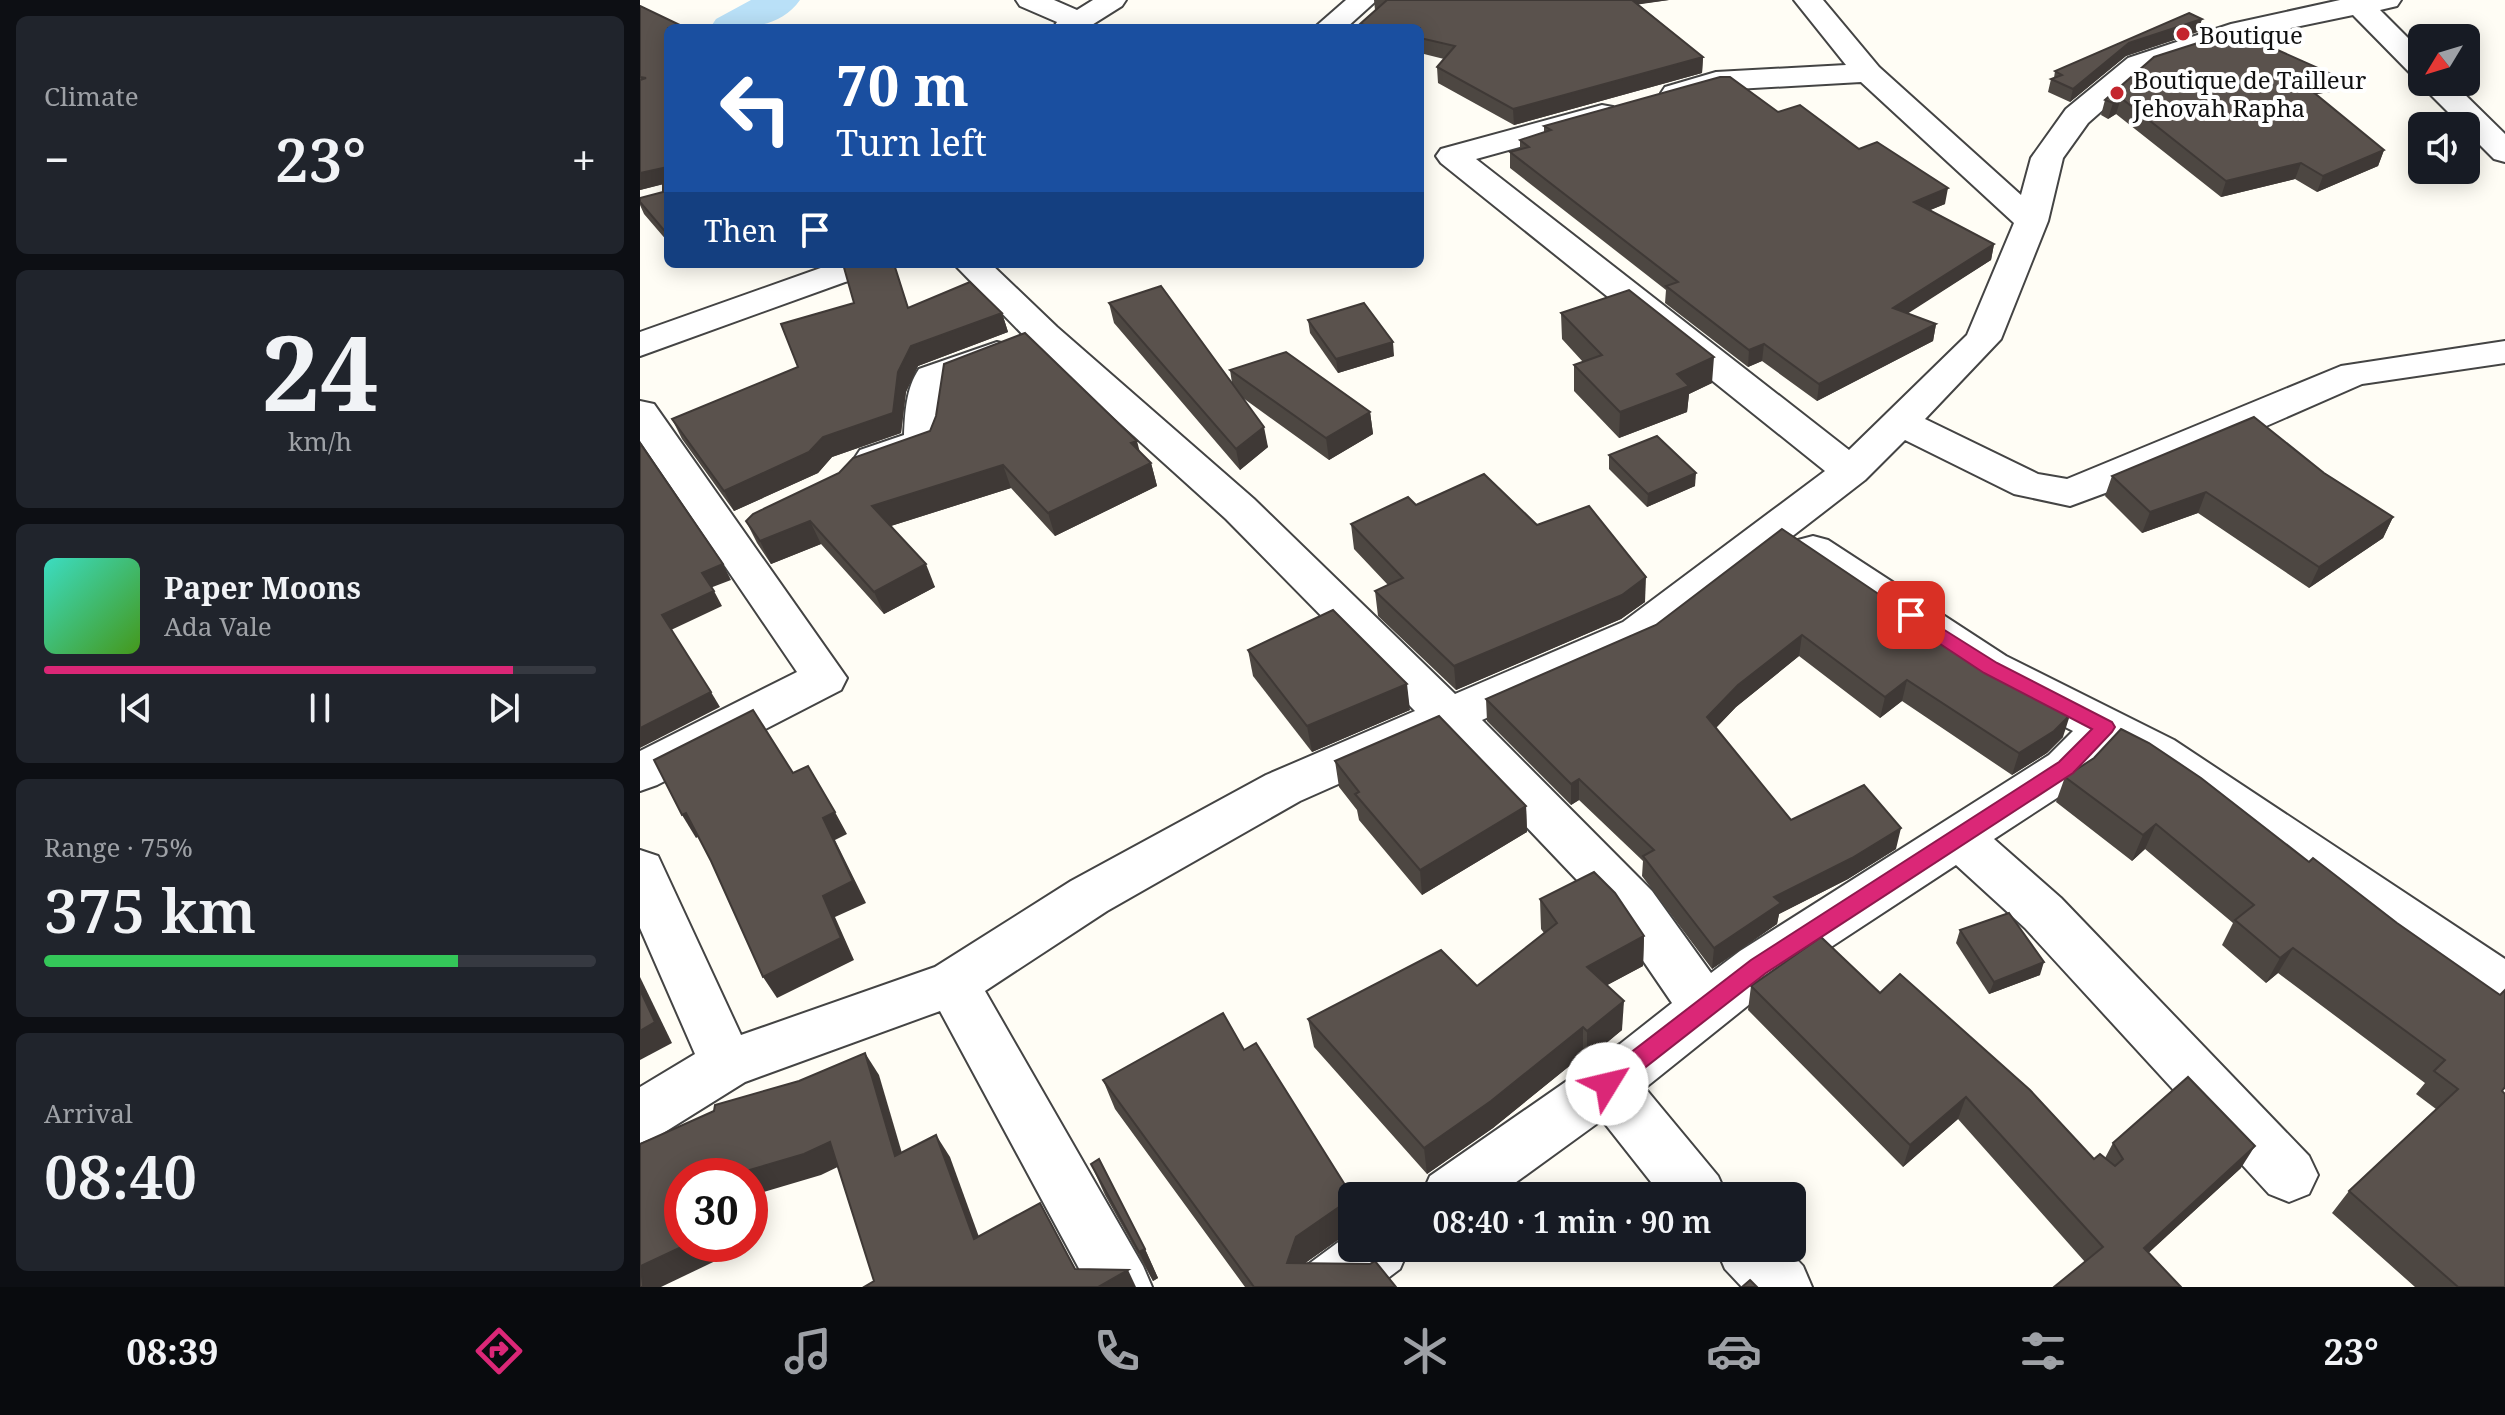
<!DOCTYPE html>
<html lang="en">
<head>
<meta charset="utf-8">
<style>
  :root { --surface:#171b24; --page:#20242c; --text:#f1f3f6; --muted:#9ea1a6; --line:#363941; --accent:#db2777 }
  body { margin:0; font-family:"Noto Serif",serif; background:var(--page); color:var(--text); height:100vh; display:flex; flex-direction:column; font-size:30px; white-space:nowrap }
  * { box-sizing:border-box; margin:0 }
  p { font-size:26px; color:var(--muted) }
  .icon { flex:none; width:44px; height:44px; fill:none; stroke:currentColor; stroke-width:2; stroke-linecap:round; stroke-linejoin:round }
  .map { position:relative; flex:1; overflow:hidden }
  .panel { display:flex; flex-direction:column; gap:16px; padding:16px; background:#0d0f14; width:640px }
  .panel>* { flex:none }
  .top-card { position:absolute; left:24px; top:24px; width:760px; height:244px; border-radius:12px; box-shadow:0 4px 20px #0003; background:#1a4fa0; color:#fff; overflow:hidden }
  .needle { width:52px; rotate:232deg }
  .controls { position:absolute; left:1768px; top:24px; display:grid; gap:16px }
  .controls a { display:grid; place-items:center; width:72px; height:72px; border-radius:12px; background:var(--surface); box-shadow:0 4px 20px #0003; font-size:40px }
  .speed { position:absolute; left:24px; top:1158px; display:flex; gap:16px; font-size:40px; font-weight:700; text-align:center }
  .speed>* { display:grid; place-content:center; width:104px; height:104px; border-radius:50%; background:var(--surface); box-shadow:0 4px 20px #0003; line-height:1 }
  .speed .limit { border:12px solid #d22; background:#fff; color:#111 }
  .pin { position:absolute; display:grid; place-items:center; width:68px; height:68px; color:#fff; margin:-34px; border-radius:16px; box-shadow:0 4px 12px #0006 }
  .me { position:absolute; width:88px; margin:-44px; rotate:54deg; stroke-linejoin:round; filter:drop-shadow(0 0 6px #0008) }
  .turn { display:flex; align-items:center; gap:28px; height:168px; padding:0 40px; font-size:36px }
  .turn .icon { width:104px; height:104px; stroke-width:2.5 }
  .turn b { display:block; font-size:56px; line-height:68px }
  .then { display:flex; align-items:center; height:76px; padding:0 40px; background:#0003; gap:16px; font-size:30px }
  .big { font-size:60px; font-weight:600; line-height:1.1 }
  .panel .tile { flex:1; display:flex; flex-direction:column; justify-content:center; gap:12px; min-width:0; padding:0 28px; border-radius:12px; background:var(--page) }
  .panel .dial { align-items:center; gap:0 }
  .dial b { font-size:104px; line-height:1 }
  .song { display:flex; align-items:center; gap:24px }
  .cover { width:96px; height:96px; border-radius:12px; background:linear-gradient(135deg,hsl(170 70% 55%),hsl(100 70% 35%)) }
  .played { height:8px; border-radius:4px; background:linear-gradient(90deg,var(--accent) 85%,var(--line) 85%) }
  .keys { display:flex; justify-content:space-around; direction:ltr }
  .heat { display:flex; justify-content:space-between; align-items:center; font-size:44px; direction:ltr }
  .charge { height:12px; border-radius:6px; background:linear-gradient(90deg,#34c759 75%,var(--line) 0) }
  .trip { position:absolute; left:698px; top:1182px; width:468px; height:80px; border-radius:12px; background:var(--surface); box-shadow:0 4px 20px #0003; font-weight:600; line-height:80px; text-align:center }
  .menu { display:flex; height:128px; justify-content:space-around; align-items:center; background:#090b0e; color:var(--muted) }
  .menu .icon { width:56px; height:56px }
  .menu .on { color:var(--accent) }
  .menu b { font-size:36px; color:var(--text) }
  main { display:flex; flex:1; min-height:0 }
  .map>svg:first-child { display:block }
</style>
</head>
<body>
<main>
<section class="panel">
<div class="tile"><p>Climate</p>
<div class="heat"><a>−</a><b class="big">23°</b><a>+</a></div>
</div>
<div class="tile dial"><b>24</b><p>km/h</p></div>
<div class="tile">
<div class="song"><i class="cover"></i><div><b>Paper Moons</b><p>Ada Vale</p></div></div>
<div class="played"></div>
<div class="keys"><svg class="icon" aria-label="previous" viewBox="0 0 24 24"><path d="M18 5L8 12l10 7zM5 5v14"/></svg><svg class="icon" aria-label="pause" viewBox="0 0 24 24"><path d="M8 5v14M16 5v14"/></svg><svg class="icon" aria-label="next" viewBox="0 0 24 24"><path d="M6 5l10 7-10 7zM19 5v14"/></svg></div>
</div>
<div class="tile"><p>Range · 75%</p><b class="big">375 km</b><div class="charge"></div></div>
<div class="tile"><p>Arrival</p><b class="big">08:40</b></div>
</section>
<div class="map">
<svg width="1865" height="1287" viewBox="0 0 1865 1287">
  <rect width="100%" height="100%" fill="#fffdf5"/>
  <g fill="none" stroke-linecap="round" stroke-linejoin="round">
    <path fill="#b9e0f7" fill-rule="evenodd" d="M111,0H160C139,30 102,28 70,28L76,19Z"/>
    <defs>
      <g id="minor">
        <path d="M376,0H414L437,10L453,0H486L482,6L447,28H413L417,22L380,6Z"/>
        <path d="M706,0H737L706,28H674Z"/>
        <path d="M1154,0H1183L1239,67L1381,195L1391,158L1426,109L1488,58L1591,24L1700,0H1761L1757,6L1740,10L1782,52V78L1772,75L1713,15L1608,37L1508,70L1448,123L1423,158L1408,221L1361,339L1285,419L1398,474L1427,479L1701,366L1865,341V363L1722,384L1514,475L1430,506L1374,494L1265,440L1225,480L1013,644L842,720L1012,891L1071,973L1100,951L1409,755L1433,731L1334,680L1158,560L1152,550L1158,540L1173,536L1188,540L1366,656L1534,740L1865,959V1011L1846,1004L1500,766L1471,751L1443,781L1354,839L1421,898L1669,1156L1678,1175L1669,1194L1649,1202L1629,1194L1385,928L1316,865L1136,983L1005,1088L1078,1176L1087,1196H1022L962,1120L857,1196H781L790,1176L980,1044L1032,1003L976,921L802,738L660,801L467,911L345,991L503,1266L512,1287H449L300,1011L105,1082L20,1135L0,1143V1087L55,1054L0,928V850L18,856L101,1035L295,967L431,881L626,775L775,711L586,519L391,343L314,264H351L417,327L614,499L815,694L983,622L1185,471L801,163L796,156L801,149L962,105L973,107L977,114L973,121L836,159L1209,450L1327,335L1374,223L1221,82L1078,90L1036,102L1025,99L1021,93L1025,87L1076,72L1206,65Z"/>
        <path d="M1782,79V82H1812L1865,134V162L1854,159L1826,131V126H1822L1784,88L1780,82Z"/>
        <path d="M192,264H253L248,271L205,282L0,356V332Z"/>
        <path d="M357,342L370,345L375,353L370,361L309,384C305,402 305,439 297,451L234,472L220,468L214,459L220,450L264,435C265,413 266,388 279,369Z"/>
        <path d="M0,401L14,404L207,678L201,690L17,785L0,791V751L157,672L0,441Z"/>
        <path d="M712,1232V1248H769L760,1269L736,1287H657L666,1266Z"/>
        <path d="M1076,1248H1146L1163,1266L1172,1287H1102L1085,1269Z"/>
      </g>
    </defs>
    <use href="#minor" stroke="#444" stroke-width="4"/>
    <use href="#minor" fill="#fff" fill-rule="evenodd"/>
  </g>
  <g fill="#4d4742">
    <path d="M734,0H1029L998,4L1063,57L1062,73L874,125L798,83L797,67L804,59L780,53V28H720V24L735,10Z"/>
    <path d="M0,6L28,28V242L4,214L0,205V198L23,192V184L0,190Z"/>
    <path d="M1558,32L1486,56L1430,102L1408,92L1411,79L1414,78L1415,71Z"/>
    <path d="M1514,57L1690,92L1676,94L1744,150L1738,166L1677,192L1655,179L1581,197L1476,114L1468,119L1461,115L1465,100Z"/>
    <path d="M1138,112L1219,149L1305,204L1290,210L1354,244L1351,260L1267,313L1296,324L1293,341L1177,401L1122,361L1108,367L1025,303L1026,290L870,168V152L880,149V140L904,132V126Z"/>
    <path d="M469,303L592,383L590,370L730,412L733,434L689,460L603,398L628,447L600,470L474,323Z"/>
    <path d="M268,308L362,313L368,332L278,366L266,392L261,433L192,457L178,473L94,511L42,439L32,419L158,367Z"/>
    <path d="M921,313L1072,383L1049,394L1047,412L979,438L934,391V365L943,362L922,339Z"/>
    <path d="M668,320L754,356L698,373L670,333Z"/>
    <path d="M500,452L511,463L517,486L415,536L371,488L251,526L295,587L244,614L181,544L131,564L117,543L106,521L199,473Z"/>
    <path d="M969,455L1055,486L1007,507L969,469Z"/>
    <path d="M1684,473L1753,517L1743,538L1669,588L1558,513L1502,533L1465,496L1472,476Z"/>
    <path d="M776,505L897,525L1005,602L981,619L816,690L738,616L735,591L748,585L714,549L711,524Z"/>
    <path d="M1142,529L1423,737L1407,753L1372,775L1262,701L1240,718L1159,656L1096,707L1076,728L1151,820L1256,849L1208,879L1139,914L1137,924L1072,969L1002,876L1003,861L939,800L931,805L847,721L846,699L1016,625Z"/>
    <path d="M608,650L770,710L672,752L613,676Z"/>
    <path d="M1454,758L1862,1091L1865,1287H1775L1692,1213L1709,1191L1796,1109L1776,1094L1785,1083L1638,973L1626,983L1582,945L1593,923L1505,849L1492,861L1416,802L1425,777Z"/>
    <path d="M695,761L886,806L887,832L782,895L719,820L717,810L699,787Z"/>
    <path d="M900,899L1004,936L1003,966L967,985L982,1030L947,1059L943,1055L853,1128L787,1174L674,1047L668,1019L837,986L904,933L901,929Z"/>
    <path d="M1320,930L1400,975L1349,994L1316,943Z"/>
    <path d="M1111,986L1240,993L1454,1159L1465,1158L1473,1143L1601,1168L1508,1253L1445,1262L1318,1119L1263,1167L1108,1010Z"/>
    <path d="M604,1050L712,1230L665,1263L756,1287H605L475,1109L463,1080Z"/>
    <path d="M451,1164L505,1249L518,1278L513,1281L465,1195Z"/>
  </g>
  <g fill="#3f3936">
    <path d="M981,0H1029L981,7Z"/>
    <path d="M1562,19L1558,32L1486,56L1430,102L1433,89L1489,43Z"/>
    <path d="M1063,57L1062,73L874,125L873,109Z"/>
    <path d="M1696,76L1690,92L1656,97L1661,82Z"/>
    <path d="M1481,98L1476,114L1468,119L1473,103Z"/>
    <path d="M1744,150L1738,166L1677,192L1683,176Z"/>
    <path d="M1661,163L1655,179L1581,197L1586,181Z"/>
    <path d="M23,168L28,183L0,190V173Z"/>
    <path d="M1308,188L1305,204L1271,218L1274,202Z"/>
    <path d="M1354,244L1351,260L1250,325L1253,308Z"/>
    <path d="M362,313L368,332L278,366L266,392L261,433L192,457L178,473L94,511L84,491L183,437L258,372L271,346Z"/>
    <path d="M1296,324L1293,341L1177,401L1179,384Z"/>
    <path d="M753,342L754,356L698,373L696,359Z"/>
    <path d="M1124,344L1122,361L1108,367L1109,350Z"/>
    <path d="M1074,357L1072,383L1049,394L1047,412L979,438L980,412L1037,374Z"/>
    <path d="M730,412L733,434L689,460L686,438Z"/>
    <path d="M624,427L628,447L600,470L596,449Z"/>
    <path d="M497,441L503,464L491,443Z"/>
    <path d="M511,463L517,486L415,536L408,513Z"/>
    <path d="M363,465L371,488L241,529L232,506Z"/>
    <path d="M1056,473L1055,486L1007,507L1008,494Z"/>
    <path d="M1566,492L1558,513L1502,533L1510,512Z"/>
    <path d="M1753,517L1743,538L1669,588L1679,567Z"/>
    <path d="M170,521L181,544L131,564L120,541Z"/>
    <path d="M83,564L91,580L70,588L62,573Z"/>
    <path d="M286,564L295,587L244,614L234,592Z"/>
    <path d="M1006,577L1005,602L981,619L816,690L814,666Z"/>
    <path d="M74,591L82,606L31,630L22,615Z"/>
    <path d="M1162,635L1159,656L1096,707L1065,739L1067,717L1098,685Z"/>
    <path d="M1267,680L1262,701L1240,718L1245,697Z"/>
    <path d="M767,684L770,710L672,752L667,726Z"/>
    <path d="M71,692L80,707L0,748V728Z"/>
    <path d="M1430,715L1423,737L1407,753L1372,775L1379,753Z"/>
    <path d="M939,779V800L931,805V784Z"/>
    <path d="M886,806L887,832L782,895L780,870Z"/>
    <path d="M195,812L207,834L195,840L226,903L195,917L214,960L137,998L123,977L183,896V818Z"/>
    <path d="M46,813L61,835L56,838L42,815Z"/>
    <path d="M1516,824L1505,849L1492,861L1503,835Z"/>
    <path d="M1261,828L1256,849L1208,879L1139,914L1137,924L1072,969L1074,948L1134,897Z"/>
    <path d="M1004,936L1003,966L947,996V967Z"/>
    <path d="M1653,948L1638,973L1626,983L1640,958Z"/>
    <path d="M1404,962L1400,975L1349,994L1354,982Z"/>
    <path d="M0,977L32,1043L0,1060Z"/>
    <path d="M984,1001L982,1030L947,1059V1031Z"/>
    <path d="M943,1027V1055L853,1128L787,1174L784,1148Z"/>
    <path d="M225,1053L239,1075L269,1177L255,1156Z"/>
    <path d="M1326,1097L1318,1119L1263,1167L1270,1145Z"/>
    <path d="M296,1135L310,1157L347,1259L334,1239Z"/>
    <path d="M190,1142L206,1163L181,1175L110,1196V1176H89Z"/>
    <path d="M1615,1146L1601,1168L1491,1269L1504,1248Z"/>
    <path d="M712,1198V1230L664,1264L647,1263L656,1237Z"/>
    <path d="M48,1244H88L90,1254L21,1287H3L1,1266Z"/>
    <path d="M505,1249L518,1278L513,1281L499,1252Z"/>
    <path d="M488,1270L496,1287H458Z"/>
  </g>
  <g fill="#5a524d" stroke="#3f3936" stroke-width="2">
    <path d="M747,0H992L1063,57L873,109L797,67L815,46L780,38V28H738L720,24Z"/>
    <path d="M0,6L46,28H28V235L0,202V198L23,192V168L0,173V80L6,78L0,77Z"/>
    <path d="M1549,13L1562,19L1489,43L1433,89L1411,79L1422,75L1415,71Z"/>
    <path d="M1595,31L1696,76L1661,82L1744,150L1683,176L1661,163L1586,181L1481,98L1473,103L1465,100L1514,57Z"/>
    <path d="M1080,77H1090L1138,112L1160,105L1219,149L1237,142L1308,188L1274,202L1354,244L1253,308L1296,324L1179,384L1124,344L1109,350L1026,286L1038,282L870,152L889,147L880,140L911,130L904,126Z"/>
    <path d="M203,264H254L268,308L330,282L362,313L271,346L258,372L253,413L183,437L169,452L84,491L32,419L158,367L141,324L214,303Z"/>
    <path d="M521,286L624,427L596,449L469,303Z"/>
    <path d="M989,290L1074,357L1037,374L1049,386L980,412L934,365L962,355L921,313Z"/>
    <path d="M724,303L753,342L696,359L668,320Z"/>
    <path d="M385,333L497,441L491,443L511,463L408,513L363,465L232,506L286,564L234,592L170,521L120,541L106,521L113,514L199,473L213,458L290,431L296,416L304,364Z"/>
    <path d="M646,352L730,412L686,438L590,370Z"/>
    <path d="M1614,417L1684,473L1753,517L1679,567L1566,492L1510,512L1472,476Z"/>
    <path d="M1017,436L1056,473L1008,494L969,455Z"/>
    <path d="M0,443L83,564L62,573L74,591L22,615L71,692L0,728Z"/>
    <path d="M844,474L897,525L949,506L1006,577L982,595L814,666L735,591L763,578L711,524L768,497L776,505Z"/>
    <path d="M1142,529L1338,661L1430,715L1414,731L1379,753L1267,680L1245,697L1162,635L1098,685L1067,717L1151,820L1224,785L1261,828L1212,858L1134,897L1141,903L1074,948L1003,856L1014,850L939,779L931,784L846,699L1016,625Z"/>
    <path d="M693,610L767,684L667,726L608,650Z"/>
    <path d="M113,710L153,773L168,766L195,812L183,818L213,881L183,896L201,938L123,977L71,861L46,813L42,815L14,760Z"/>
    <path d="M799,716L886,806L780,870L715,794L719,792L695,761Z"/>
    <path d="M1481,729L1509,743L1561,778L1669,862L1673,858L1757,923L1860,995L1865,990V1087L1862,1091L1865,1094V1287H1818L1709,1191L1818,1089L1794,1071L1805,1060L1653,948L1640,958L1595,920L1614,905L1516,824L1503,835L1425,777L1454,758Z"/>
    <path d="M954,872L975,893L1004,936L947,967L984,1001L947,1031L943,1027L851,1101L784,1148L668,1019L801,950L837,986L917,923L900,899Z"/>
    <path d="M1369,913L1404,962L1354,982L1320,930Z"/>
    <path d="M1181,937L1240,993L1260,974L1390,1090L1454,1159L1460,1154L1475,1166L1483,1159L1473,1143L1548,1077L1615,1146L1504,1248L1541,1287H1414L1463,1247L1326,1097L1270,1145L1111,986Z"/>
    <path d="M0,990L15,1022L0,1031Z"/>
    <path d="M583,1013L604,1050L616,1043L712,1196V1198L656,1237L647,1263L730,1264L735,1261L756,1287H614L463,1080Z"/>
    <path d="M225,1053L255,1156L296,1135L334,1239L400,1203L435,1269L488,1270L458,1287H224L234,1281L190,1142L164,1154L89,1176H42V1244H48L1,1266L3,1287H0V1144L74,1111L75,1105L159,1081Z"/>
    <path d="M459,1159L505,1249L499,1252L451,1164Z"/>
    <path d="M1110,1280L1117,1287H1102Z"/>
  </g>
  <path fill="#db2777" stroke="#8e194d" stroke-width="2" d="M1271,609L1357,663L1472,722L1475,727L1472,732L1433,773L1126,973L975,1091L967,1094L959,1091L955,1084L959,1077L1111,960L1419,762L1452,729L1344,673L1264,620L1262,615L1264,610Z"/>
  <g fill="#c4262e" stroke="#fff" stroke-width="3">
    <circle cx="1543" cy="34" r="8"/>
    <circle cx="1477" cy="93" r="8"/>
  </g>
  <g text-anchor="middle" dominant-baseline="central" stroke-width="8" stroke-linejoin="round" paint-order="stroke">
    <g font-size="24" fill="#111" stroke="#fff" text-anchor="start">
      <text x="1559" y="34">Boutique</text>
      <text x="1493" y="79">Boutique de Tailleur<tspan x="1493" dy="28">Jehovah Rapha</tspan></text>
    </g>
  </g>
</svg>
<div class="controls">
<a><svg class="needle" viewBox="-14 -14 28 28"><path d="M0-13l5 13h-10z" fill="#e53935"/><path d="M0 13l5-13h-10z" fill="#9ea1a6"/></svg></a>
<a><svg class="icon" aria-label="sound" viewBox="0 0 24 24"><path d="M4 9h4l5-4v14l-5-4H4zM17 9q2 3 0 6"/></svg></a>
</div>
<div class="speed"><div class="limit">30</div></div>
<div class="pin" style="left:1271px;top:615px;background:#d93025"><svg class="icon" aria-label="arrive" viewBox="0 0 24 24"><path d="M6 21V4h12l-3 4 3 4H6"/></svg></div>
<svg class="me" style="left:967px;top:1084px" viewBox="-20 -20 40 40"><circle r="19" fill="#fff"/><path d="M0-13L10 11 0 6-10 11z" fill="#db2777"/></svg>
<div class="trip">08:40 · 1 min · 90 m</div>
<div class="top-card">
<div class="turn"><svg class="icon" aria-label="left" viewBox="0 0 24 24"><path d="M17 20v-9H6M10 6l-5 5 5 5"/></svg><div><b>70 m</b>Turn left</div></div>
<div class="then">Then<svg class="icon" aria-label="arrive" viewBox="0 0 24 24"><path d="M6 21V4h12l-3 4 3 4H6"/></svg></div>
</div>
</div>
</main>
<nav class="menu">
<b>08:39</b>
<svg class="icon on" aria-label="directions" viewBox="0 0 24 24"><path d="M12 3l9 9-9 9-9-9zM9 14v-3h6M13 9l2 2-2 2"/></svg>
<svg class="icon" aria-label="music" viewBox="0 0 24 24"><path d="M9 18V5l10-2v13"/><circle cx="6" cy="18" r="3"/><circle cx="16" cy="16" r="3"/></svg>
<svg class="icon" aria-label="phone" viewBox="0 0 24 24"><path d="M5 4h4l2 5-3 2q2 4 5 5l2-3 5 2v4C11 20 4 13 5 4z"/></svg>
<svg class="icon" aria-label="climate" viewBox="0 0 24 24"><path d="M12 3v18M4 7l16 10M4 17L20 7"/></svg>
<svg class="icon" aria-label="car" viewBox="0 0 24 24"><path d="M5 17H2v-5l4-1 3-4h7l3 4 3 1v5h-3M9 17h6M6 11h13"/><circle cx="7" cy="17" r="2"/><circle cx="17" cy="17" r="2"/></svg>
<svg class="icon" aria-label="filters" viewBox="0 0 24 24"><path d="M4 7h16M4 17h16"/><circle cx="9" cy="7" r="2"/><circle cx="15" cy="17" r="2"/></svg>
<b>23°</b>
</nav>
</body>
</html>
